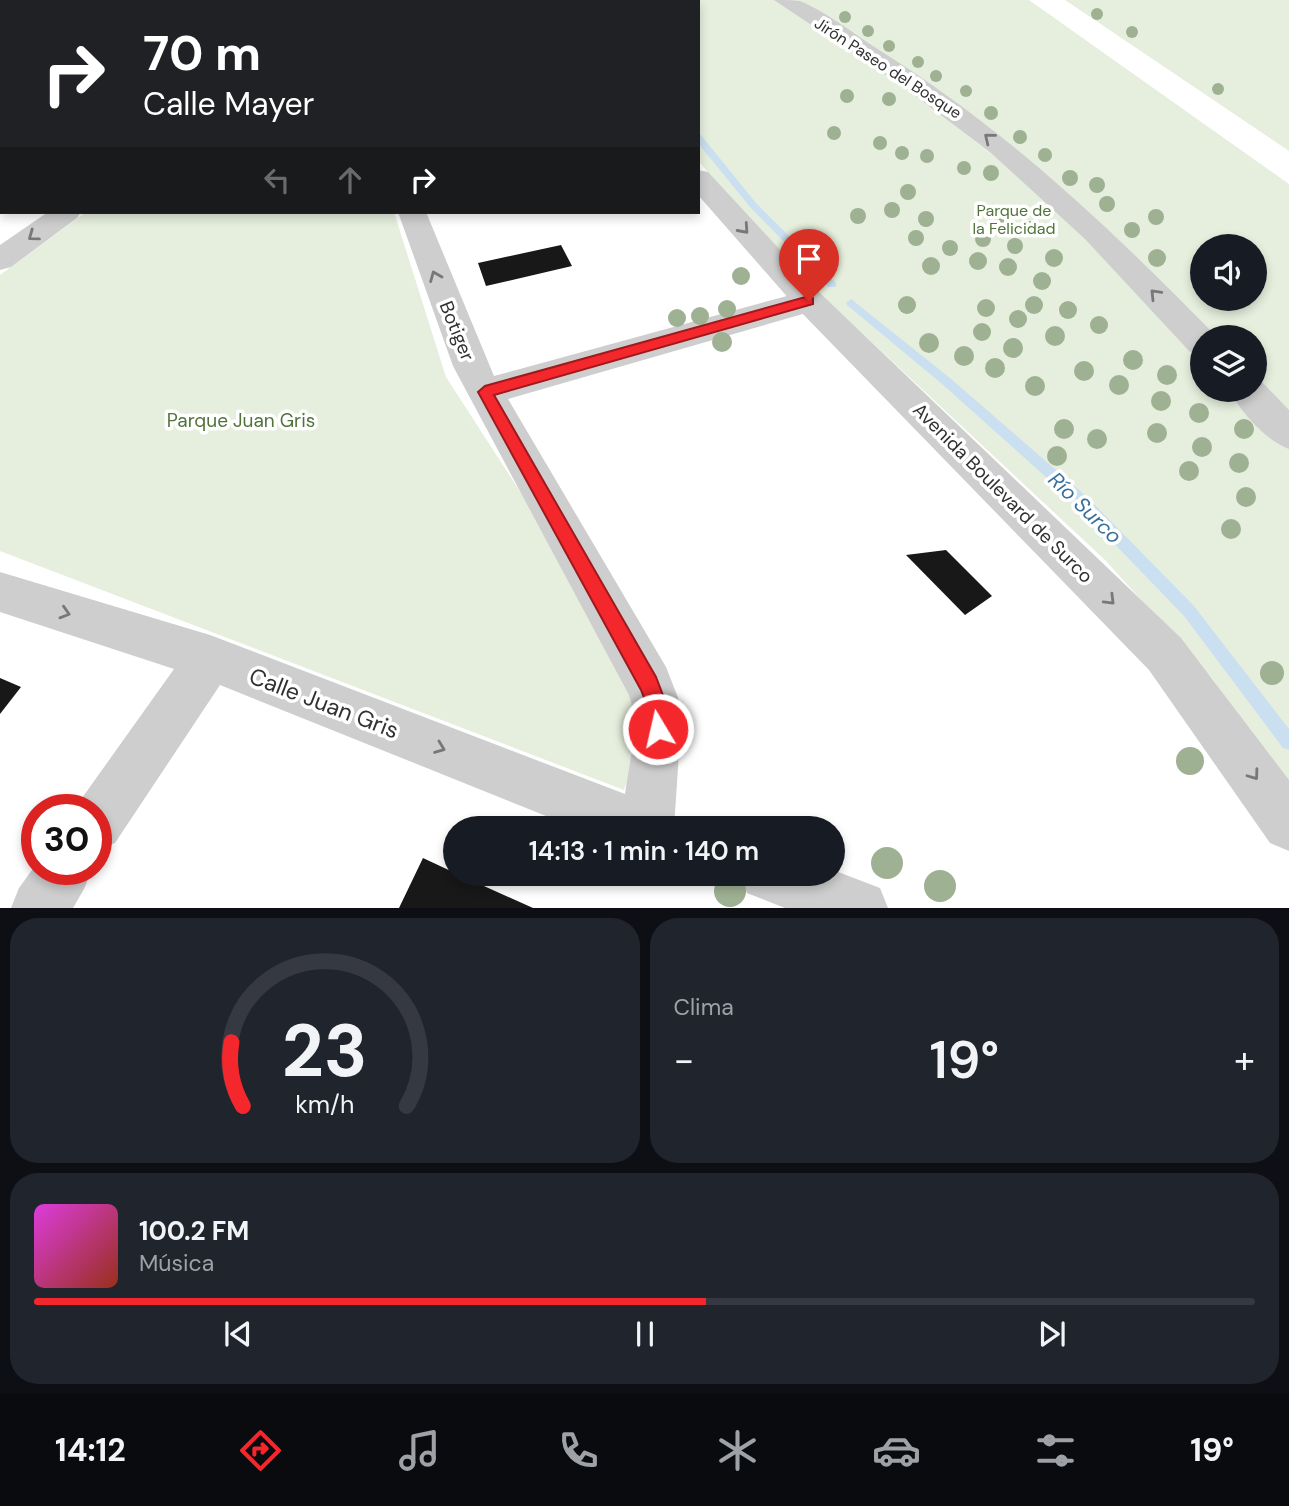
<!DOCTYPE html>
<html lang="es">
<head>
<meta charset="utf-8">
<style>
  :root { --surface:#171b24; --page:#20242c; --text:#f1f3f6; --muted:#9ea1a6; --line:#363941; --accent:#f4272c }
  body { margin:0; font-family:"DM Sans",sans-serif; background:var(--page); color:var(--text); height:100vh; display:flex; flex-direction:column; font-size:26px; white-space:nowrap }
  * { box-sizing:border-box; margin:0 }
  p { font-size:23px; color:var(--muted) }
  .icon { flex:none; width:38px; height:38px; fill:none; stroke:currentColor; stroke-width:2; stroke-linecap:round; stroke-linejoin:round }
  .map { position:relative; height:908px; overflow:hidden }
  .details { display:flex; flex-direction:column; gap:10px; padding:10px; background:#0d0f14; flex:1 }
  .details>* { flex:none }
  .guide { position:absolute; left:0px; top:0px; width:700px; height:214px; box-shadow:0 4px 10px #0003; background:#202124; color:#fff; overflow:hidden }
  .fabs { position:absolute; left:1190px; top:234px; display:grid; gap:14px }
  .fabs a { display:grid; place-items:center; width:77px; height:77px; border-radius:50%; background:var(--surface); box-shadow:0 4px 10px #0003; font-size:35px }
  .speed { position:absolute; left:21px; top:794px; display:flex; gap:14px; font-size:35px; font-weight:700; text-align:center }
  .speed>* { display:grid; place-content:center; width:91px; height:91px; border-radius:50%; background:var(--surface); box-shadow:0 4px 10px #0003; line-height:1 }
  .speed .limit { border:10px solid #d22; background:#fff; color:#111 }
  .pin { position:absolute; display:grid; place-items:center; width:60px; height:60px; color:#fff; margin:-72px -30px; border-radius:50% 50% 50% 0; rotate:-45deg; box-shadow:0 0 7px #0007 }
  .pin .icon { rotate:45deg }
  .me { position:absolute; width:77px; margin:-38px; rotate:351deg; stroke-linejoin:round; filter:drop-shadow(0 0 5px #0008) }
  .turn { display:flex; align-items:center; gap:24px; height:147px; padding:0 28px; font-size:32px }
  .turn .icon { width:91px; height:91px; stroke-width:2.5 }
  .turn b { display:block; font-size:49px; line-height:60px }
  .lanes { display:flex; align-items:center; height:66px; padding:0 28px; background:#0003; justify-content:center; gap:35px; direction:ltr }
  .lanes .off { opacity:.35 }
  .big { font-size:52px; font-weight:600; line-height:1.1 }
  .details .tile { flex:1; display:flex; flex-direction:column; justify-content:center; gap:10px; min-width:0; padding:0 24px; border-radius:28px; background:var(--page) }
  .details .dial { align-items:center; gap:0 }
  .dial svg { height:182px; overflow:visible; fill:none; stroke:var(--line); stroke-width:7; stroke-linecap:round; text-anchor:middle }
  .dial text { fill:var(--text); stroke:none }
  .song { display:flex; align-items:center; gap:21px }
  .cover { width:84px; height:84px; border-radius:10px; background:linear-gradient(135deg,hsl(300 70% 55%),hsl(10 70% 35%)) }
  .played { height:7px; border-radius:4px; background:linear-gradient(90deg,var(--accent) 55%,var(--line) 55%) }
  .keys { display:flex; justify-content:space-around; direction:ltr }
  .heat { display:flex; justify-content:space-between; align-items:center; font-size:38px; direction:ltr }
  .details .tiles { flex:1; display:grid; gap:10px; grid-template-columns:1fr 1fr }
  .tile:last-child { grid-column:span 2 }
  .trip { position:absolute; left:443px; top:816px; width:402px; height:70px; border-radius:35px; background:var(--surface); box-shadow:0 4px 10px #0003; font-weight:600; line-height:70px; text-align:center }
  .tab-bar { display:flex; height:112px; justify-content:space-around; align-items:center; background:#090b0e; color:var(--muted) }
  .tab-bar .icon { width:49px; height:49px }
  .tab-bar .active { color:var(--accent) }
  .tab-bar b { font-size:32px; color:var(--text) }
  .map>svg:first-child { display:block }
</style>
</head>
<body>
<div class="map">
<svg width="1289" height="908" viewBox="0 0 1289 908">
  <rect width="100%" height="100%" fill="#fff"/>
  <g fill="#e6efde" fill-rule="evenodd">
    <path d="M576,0H1029L1289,184V786L1211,677L1105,560L818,292L729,199L698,160V2ZM1202,247H1255V299H1202ZM1202,338H1255V390H1202Z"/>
    <path d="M1065,0H1289V151Z"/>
    <path d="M86,212H394L446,377L633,666L643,733L624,790L0,551V275Z"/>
  </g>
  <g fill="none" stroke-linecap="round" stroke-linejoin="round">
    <g fill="#cadff0" fill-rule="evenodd">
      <path d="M698,135H701L756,203L836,283V287H828L750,207L698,143Z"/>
      <path d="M851,299L950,378L1087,497L1194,606L1289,729V750L1283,748L1184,616L1077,505L942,384L847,305L846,303Z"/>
    </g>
  </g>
  <g fill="#181818">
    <path d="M561,245L572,266L486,286L478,263Z"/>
    <path d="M946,550L992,596L965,615L906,555Z"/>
    <path d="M0,678L21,687L0,714Z"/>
    <path d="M423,858L455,873L533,908H399Z"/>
  </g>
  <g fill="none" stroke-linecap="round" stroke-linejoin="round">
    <g fill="#cecece" fill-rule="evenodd">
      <path d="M73,0H106L72,2Z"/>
      <path d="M156,0H180L155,2Z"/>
      <path d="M333,0H353L354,2H334Z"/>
      <path d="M0,25L2,26V40H0Z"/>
      <path d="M0,68H2L0,83Z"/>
      <path d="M48,212H81L77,218L11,267L0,270V245Z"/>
      <path d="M398,212H426L494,376L809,290L820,293L825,301L820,309L508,399L666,667L682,708L674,828H576L220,685L115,843L96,851V810H75L77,805L174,669L0,612V572L210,635L625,794C629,763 640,726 629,695L453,366Z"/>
      <path d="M37,863V870H92L84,889L73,908H11L19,888Z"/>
      <path d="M833,870L880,888L888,908H785L747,893L740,873H833Z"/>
    </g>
    <g fill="#cecece" fill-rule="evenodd">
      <path d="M552,0H573L574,2H553Z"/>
      <path d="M774,0C782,0 793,0 800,1C825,11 850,31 873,46C1006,129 1105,223 1214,334L1216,338H1202V355L1190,352L1085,239L990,152L901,85Z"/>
      <path d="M698,170L708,172L820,293L1181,638L1289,780V851L1270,843L1149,670L798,309L698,195Z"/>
      <path d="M1255,379L1260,380L1289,410V449C1266,441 1241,412 1229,390H1255Z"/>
    </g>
  </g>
  <g fill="#9fb193">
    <circle cx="1097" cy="14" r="6"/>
    <circle cx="845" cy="17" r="6"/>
    <circle cx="868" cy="31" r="6"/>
    <circle cx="1132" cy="32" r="6"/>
    <circle cx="889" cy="46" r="6"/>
    <circle cx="918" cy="62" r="6"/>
    <circle cx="936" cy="76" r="6"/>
    <circle cx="1218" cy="89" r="6"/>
    <circle cx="966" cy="91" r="6"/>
    <circle cx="847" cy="96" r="7"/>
    <circle cx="889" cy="99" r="7"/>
    <circle cx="991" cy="113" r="7"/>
    <circle cx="834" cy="133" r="7"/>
    <circle cx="1020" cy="137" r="7"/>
    <circle cx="880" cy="143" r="7"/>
    <circle cx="902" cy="153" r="7"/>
    <circle cx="1045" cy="155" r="7"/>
    <circle cx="927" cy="156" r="7"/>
    <circle cx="964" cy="168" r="7"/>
    <circle cx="991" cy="173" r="8"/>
    <circle cx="1070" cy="178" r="8"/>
    <circle cx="1097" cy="185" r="8"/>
    <circle cx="908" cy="192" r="8"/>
    <circle cx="1107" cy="204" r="8"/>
    <circle cx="892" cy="210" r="8"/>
    <circle cx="858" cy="216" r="8"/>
    <circle cx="1156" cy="217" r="8"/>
    <circle cx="926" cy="219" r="8"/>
    <circle cx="997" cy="219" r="8"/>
    <circle cx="1031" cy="229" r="8"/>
    <circle cx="1132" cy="230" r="8"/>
    <circle cx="916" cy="238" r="8"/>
    <circle cx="983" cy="239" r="8"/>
    <circle cx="1015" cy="246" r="8"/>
    <circle cx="950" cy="248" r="8"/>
    <circle cx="1054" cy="258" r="9"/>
    <circle cx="1157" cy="258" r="9"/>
    <circle cx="978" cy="261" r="9"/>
    <circle cx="931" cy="266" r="9"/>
    <circle cx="1008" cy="267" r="9"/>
    <circle cx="741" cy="276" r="9"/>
    <circle cx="1042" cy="281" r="9"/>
    <circle cx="907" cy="305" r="9"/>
    <circle cx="1034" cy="305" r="9"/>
    <circle cx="986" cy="308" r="9"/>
    <circle cx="727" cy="309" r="9"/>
    <circle cx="1068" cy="310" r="9"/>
    <circle cx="700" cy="316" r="9"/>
    <circle cx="677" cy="318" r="9"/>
    <circle cx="1018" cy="319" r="9"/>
    <circle cx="1099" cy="325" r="9"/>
    <circle cx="982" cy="332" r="9"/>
    <circle cx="1055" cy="336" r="10"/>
    <circle cx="722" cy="342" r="10"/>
    <circle cx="929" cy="343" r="10"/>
    <circle cx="1013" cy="348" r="10"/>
    <circle cx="964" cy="356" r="10"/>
    <circle cx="1133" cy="360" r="10"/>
    <circle cx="995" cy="368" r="10"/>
    <circle cx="1084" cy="371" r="10"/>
    <circle cx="1167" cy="375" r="10"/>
    <circle cx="1119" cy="385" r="10"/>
    <circle cx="1035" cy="386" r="10"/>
    <circle cx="1161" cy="401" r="10"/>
    <circle cx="1199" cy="413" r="10"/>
    <circle cx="1064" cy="429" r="10"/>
    <circle cx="1244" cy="429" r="10"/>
    <circle cx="1157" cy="433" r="10"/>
    <circle cx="1097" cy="439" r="10"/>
    <circle cx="1202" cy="447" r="10"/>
    <circle cx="1057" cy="456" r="10"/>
    <circle cx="1239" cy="463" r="10"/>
    <circle cx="1189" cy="471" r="10"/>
    <circle cx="1246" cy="497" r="10"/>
    <circle cx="1231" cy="529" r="10"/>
    <circle cx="1272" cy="673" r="12"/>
    <circle cx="1190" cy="761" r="14"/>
    <circle cx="887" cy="863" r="16"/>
    <circle cx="940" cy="886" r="16"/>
    <circle cx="730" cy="891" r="16"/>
  </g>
  <defs><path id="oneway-chevron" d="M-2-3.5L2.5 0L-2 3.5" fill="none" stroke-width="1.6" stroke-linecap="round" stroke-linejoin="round" transform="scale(1.75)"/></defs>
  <g stroke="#787878">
    <use href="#oneway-chevron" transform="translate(989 138) rotate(-141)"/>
    <use href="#oneway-chevron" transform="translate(744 229) rotate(48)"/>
    <use href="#oneway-chevron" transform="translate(33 236) rotate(144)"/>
    <use href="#oneway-chevron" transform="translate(435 276) rotate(-112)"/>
    <use href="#oneway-chevron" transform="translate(1155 294) rotate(-134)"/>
    <use href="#oneway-chevron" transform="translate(1110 600) rotate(45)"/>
    <use href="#oneway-chevron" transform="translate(65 613) rotate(17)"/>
    <use href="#oneway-chevron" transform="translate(440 748) rotate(21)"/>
    <use href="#oneway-chevron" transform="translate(1254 775) rotate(54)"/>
  </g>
  <path fill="#f4272c" stroke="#9f191d" stroke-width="2" d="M809,296L813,298V304L494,395L656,677C663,696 674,716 665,736L658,739L651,736L648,729V708L641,690L478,392L485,386Z"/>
  <g text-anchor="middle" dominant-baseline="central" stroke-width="7" stroke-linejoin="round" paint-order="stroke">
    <g font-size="16" fill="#313131" stroke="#fff">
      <text transform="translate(888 68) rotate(33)">Jirón Paseo del Bosque</text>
    </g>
    <g font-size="16" fill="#51723a" stroke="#fff">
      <text x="1014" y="210">Parque de<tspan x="1014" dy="18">la Felicidad</tspan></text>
    </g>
    <g font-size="19" fill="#313131" stroke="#fff">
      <text transform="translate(457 331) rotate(68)">Botiger</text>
      <text transform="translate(1003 493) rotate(45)">Avenida Boulevard de Surco</text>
    </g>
    <g font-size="19" fill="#51723a" stroke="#fff">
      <text x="241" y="420">Parque Juan Gris</text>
    </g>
    <g font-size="21" font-style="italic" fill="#376f9b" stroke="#fff">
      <text transform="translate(1085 508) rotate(44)">Río Surco</text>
    </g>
    <g font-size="23" fill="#313131" stroke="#fff">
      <text transform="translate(324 703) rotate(21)">Calle Juan Gris</text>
    </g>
  </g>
</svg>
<div class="fabs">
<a><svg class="icon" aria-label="sound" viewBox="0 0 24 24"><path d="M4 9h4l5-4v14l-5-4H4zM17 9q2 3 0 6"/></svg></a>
<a><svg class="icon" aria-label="layers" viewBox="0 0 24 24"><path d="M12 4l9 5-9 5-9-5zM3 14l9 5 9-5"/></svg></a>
</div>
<div class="speed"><div class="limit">30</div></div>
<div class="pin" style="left:809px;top:301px;background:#d93025"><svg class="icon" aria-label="arrive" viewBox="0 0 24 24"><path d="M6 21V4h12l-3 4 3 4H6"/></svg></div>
<svg class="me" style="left:658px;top:729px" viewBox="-20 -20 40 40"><circle r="17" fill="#f4272c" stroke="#fff" stroke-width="3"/><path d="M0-11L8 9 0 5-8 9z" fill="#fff"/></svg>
<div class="trip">14:13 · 1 min · 140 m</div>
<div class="guide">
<div class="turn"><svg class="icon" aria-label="right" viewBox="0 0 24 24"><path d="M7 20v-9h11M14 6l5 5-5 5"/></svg><div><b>70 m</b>Calle Mayer</div></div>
<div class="lanes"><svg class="icon off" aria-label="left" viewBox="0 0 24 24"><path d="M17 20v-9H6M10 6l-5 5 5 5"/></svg><svg class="icon off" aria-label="ahead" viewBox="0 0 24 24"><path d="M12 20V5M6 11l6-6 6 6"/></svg><svg class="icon" aria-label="right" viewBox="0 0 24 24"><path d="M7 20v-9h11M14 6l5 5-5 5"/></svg></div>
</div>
</div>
<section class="details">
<div class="tiles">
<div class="tile dial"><svg viewBox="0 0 100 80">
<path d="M14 69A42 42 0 1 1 86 69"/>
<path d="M14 69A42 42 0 0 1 9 41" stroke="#f4272c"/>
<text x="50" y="56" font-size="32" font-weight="700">23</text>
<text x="50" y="72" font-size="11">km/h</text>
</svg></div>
<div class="tile"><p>Clima</p>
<div class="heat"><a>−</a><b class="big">19°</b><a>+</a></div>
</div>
<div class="tile">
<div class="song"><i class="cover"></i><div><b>100.2 FM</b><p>Música</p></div></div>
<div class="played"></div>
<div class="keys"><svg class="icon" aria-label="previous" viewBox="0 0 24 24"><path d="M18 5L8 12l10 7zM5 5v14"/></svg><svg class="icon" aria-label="pause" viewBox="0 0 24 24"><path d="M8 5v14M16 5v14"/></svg><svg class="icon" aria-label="next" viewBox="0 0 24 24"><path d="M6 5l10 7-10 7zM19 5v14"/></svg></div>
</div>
</div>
</section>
<nav class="tab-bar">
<b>14:12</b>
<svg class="icon active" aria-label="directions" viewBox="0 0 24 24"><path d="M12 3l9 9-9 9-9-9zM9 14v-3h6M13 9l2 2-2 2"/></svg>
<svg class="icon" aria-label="music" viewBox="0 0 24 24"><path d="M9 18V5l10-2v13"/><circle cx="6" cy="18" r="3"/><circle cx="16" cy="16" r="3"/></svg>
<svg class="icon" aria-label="phone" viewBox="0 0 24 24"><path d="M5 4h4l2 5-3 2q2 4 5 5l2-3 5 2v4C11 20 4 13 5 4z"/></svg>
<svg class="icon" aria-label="climate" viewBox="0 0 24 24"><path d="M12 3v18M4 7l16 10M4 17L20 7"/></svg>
<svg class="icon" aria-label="car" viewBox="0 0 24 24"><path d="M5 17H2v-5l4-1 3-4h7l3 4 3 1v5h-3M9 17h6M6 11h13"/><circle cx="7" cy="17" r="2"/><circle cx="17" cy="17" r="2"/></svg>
<svg class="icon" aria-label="filters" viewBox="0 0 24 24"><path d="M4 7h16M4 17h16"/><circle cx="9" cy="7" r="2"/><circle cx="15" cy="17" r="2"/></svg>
<b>19°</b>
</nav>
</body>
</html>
